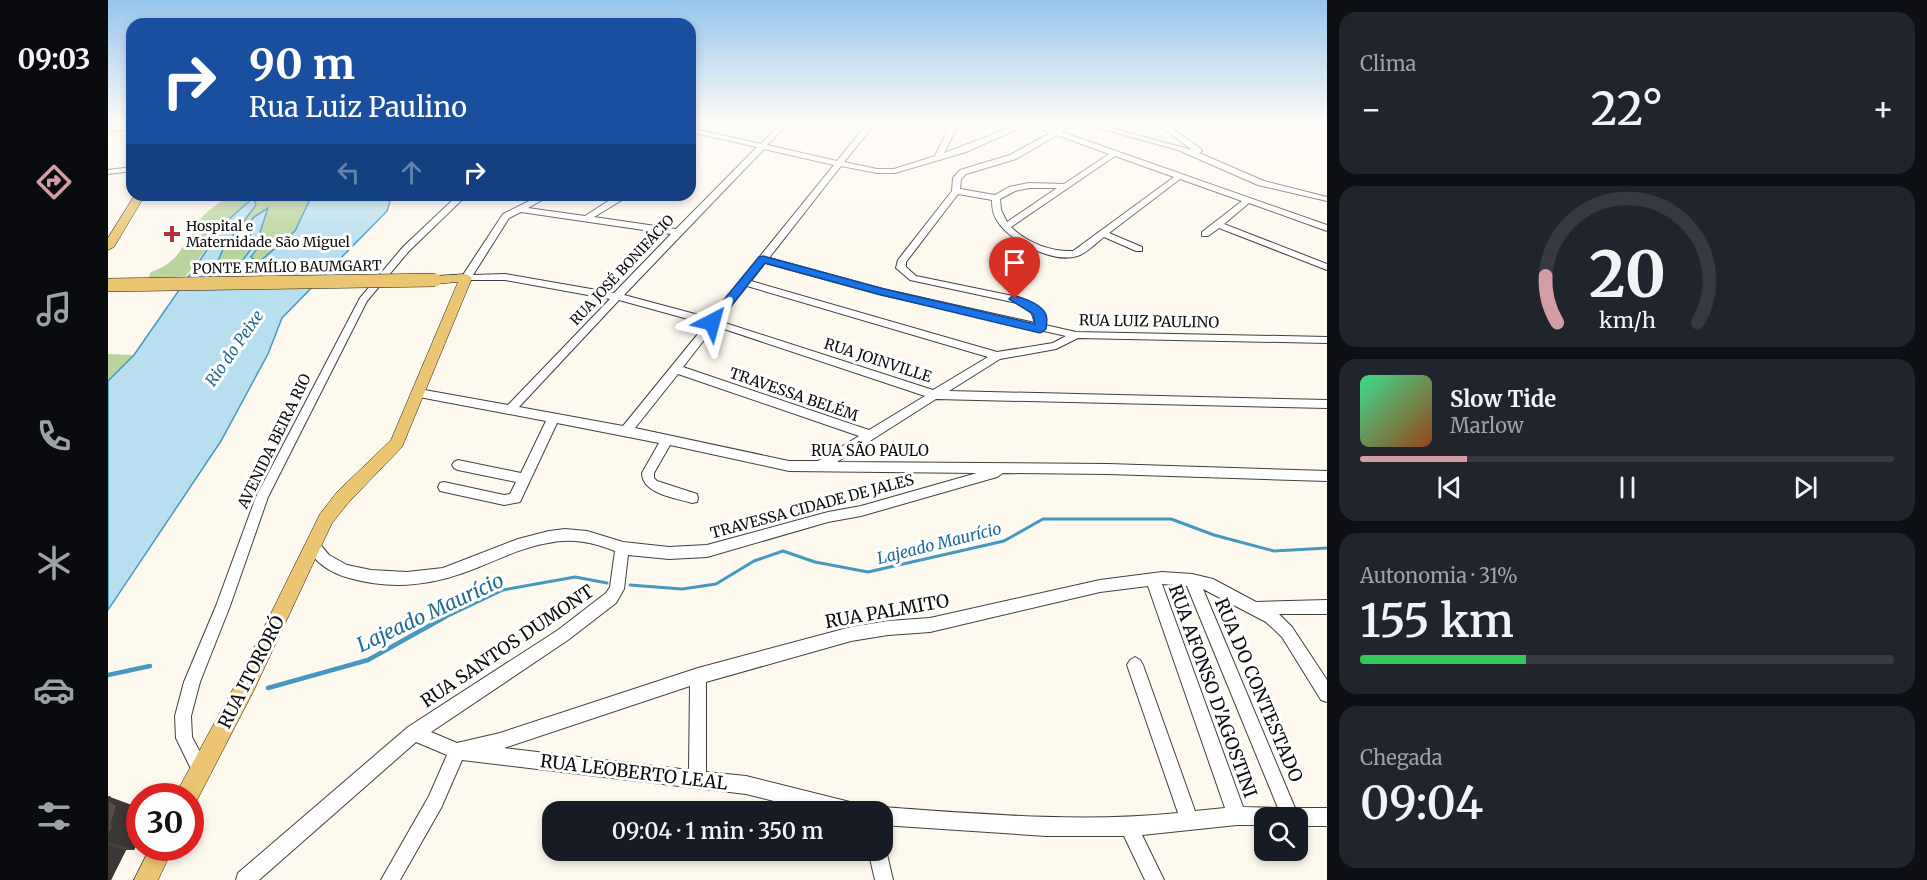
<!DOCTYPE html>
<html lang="pt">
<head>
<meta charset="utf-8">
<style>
  :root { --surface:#171b24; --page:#20242c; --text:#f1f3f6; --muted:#9ea1a6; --line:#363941; --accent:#d49ca5 }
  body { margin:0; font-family:Merriweather,serif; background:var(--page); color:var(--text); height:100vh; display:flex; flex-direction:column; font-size:22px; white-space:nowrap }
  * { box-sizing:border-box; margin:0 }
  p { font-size:20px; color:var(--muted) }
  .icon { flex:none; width:33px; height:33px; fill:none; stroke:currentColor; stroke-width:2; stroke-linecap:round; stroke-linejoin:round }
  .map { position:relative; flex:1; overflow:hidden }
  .details { display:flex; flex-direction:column; gap:12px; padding:12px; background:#0d0f14; width:600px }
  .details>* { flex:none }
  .guide { position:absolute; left:18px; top:18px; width:570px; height:183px; border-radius:18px; box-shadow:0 3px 9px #0003; background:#1a4fa0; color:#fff; overflow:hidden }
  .buttons { position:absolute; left:1146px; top:807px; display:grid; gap:12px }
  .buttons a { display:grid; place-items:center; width:54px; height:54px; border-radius:12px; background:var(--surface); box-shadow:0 3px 9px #0003; font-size:30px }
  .speed { position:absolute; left:18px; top:783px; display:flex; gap:12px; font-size:30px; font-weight:700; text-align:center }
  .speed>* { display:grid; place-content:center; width:78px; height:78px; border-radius:50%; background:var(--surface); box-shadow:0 3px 9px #0003; line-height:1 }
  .speed .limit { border:9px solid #d22; background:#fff; color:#111 }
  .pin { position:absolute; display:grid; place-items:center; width:51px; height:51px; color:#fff; margin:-62px -26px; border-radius:50% 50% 50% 0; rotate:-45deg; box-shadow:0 0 6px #0007 }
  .pin .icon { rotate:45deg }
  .me { position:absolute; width:66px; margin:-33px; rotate:39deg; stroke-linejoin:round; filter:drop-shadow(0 0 4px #0008) }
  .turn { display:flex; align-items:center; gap:21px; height:126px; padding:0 24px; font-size:27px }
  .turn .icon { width:78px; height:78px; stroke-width:2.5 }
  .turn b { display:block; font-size:42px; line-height:51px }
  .lanes { display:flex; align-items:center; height:57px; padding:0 24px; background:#0003; justify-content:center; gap:30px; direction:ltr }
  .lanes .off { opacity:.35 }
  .big { font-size:45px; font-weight:600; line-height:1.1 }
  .details .tile { flex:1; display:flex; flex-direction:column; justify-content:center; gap:9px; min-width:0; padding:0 21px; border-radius:18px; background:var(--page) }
  .details .dial { align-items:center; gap:0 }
  .dial svg { height:156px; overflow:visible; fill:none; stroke:var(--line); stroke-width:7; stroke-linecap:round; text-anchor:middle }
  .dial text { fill:var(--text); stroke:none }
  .song { display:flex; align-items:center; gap:18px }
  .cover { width:72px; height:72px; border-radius:9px; background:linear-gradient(135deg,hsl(150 70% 55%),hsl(20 70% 35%)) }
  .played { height:6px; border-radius:3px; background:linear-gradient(90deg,var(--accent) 20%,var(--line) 20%) }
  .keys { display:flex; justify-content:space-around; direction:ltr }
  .heat { display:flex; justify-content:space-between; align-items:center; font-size:33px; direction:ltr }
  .charge { height:9px; border-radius:4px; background:linear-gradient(90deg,#34c759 31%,var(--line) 0) }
  .trip { position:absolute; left:434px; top:801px; width:351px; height:60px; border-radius:18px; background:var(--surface); box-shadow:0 3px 9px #0003; font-weight:600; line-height:60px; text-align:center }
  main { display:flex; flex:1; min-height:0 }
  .dock { display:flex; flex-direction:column; width:108px; justify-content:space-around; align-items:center; background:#090b0e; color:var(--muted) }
  .dock .icon { width:42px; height:42px }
  .dock .selected { color:var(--accent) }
  .dock b { font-size:27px; color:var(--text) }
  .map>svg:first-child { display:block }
</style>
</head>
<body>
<main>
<nav class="dock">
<b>09:03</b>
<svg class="icon selected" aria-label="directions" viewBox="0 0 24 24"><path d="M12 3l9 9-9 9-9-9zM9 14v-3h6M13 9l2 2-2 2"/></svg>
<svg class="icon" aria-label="music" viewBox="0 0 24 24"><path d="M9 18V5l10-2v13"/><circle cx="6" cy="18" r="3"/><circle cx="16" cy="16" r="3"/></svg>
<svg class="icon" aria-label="phone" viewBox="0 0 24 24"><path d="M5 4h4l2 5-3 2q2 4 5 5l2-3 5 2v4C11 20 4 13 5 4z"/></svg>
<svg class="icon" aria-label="climate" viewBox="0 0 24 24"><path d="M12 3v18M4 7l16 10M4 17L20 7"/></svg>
<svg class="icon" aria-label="car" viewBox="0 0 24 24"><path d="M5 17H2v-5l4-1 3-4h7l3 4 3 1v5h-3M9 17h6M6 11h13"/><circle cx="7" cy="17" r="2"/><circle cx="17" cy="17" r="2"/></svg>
<svg class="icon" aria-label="filters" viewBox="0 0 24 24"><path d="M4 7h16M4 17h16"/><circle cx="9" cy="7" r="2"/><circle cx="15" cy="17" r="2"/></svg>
</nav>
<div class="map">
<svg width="1219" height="880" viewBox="0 0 1219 880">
  <rect width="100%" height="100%" fill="#fdf9ef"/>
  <g fill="#b9d49c">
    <path d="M114,195H148L119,221L78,276L40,279L43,272C78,260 74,238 96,215C102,209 111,203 118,198Z"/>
    <path d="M153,195H204L187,231L151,263L143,257L158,236L152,232L155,219L139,227L146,245C131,265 128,278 102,280L115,249L146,199Z"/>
    <path d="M0,354L26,355L0,381Z"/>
  </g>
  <path fill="#b8dff0" stroke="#4698c0" stroke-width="1.5" d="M148,195H153L146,199L148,205L115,249L102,280L117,279L129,268L146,245L139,226L146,217L160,208L152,232L158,236L143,257L150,263L187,231L204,195H284L279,211L174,318L160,354L113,441L0,610V381L26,355L119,221Z"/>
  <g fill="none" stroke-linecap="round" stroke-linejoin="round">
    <g stroke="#4698c0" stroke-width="3">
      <path d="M522,585L574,589L608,584L646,561L675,551L707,562L760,572L896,541L935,519H1063L1106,535L1166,551L1219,548"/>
      <path d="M334,619L395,590L467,577L499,583"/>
    </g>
    <g stroke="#4698c0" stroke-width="4.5">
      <path d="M0,675L42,666"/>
      <path d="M160,688L260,660L337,617"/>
    </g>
    <defs>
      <g id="minor">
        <path d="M24,125V129L0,131V127Z"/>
        <path d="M671,125H679L659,145L729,161L758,125H766L736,162L769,169H786L827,156L840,130L823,125H850L836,153L909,125H919L858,152L787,173H769L733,166L661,258L775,289L927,323L923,311L909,303L802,280L788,268L790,260L844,191L845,178L852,170L902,155L942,133L923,125H934L947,130L956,125H965L954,132L1219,225V231L1141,203L1116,224L1219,264V270L1111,228L1100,236H1094V232L1134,201L1072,179L1001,233L1034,247V251H1028L996,237C988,243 978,254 969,256C945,264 901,240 890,222C885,215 884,208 884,200L850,194L798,262V267L808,276L910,297L930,307L937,317V325L968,332L1219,337V343L970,338L948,349L892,359L841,391L1219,400V408L828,399L729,462L1000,464L1219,471V481L1000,474L895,473L889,477L753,516L720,522L599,557L561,559L520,555L516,589L508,603L460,640L323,732L349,743L392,733L590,668L743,627L780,621L822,618L992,580L1054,572L1084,574L1105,579L1148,602L1219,600V614H1171L1184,627L1219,680V702L1213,700L1174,637L1158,622L1095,589L1187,808H1219V826H1190V818H1156V825H1129L1034,835L1056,880H1037L1016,836H938L774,825V812H767L774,807C873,814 971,823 1070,813L1019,665L1022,660L1027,657L1032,660L1035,665L1087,811L1117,808L1040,586L992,592L822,632L780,635L743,641L598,682V772L638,776L746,803L752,806L755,812H709L638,794L354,760L333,808L292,880H273L321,796L339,755L308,742L151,880H128L130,873L300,727L450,630L498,593L502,587L507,551C484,542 464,538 440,543C416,547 393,558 371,567C328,585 286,591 241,578C223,573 207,563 198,546L200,542L205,540L210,542L221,555L239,565L263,570L299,572L335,568L410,539L441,531L457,529L479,531L515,542L561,547L599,545L720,512L753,506L869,473L681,471L562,445L546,473V478L549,481L589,494L590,498L589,502L584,503C568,498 534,494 534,473L551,443L449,423L412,502L396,505L332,491L330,487L332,483L336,482L396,495L402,494L408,482L350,470L346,468L344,465L346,462L350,460L413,473L438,421L311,397L307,396L305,393L307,390L311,389L400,405L502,299L397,280H355L353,278L395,214L433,195H443L420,208L477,216L508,196L507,195H516L514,200L486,217L568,229L649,147L582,132V128L653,144ZM949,135L1001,154L956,184L921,183L901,187L887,195L852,189L853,179L858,174L908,159ZM656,149L726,165L602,318L516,295ZM1007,156L1066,177L965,251C943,252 919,243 903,227ZM921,188H949L899,222L893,210L892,199L907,191ZM413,212L563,234L506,293L397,274L365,275L401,218ZM657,263L774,295L927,329L932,332L936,331L958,336L945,343L889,352L643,281ZM639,286L880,357L825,390L611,321ZM511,300L598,324L515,426L411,407ZM607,326L817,396L761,430L575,367ZM570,374L751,436L710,461H681L527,428ZM1054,584L1079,586L1170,808L1135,807ZM582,686L581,770L396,748Z"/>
        <path d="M980,125H992L1084,150L1051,125H1060L1093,149L1094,151L1091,153L1156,181L1219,197V201L1150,185L1070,150Z"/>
        <path d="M24,167V171L0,174V170Z"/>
        <path d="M350,195H359L301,251L259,301L160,497L122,606L92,682L83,716L84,737L101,769L98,775L92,778L86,775L68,738L67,716L76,682L108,606L148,497L252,298L295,247Z"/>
        <path d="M774,843L778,850L785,880H767L760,850H774Z"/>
      </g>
      <g id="major">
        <path d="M27,195H37L6,247L0,250V238Z"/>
        <path d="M358,274L364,278L294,447L241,502L224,523L146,690L87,804L82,805V796H68L71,788L132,676L212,514L229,492L283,440L350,282L327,284L321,280L327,276Z"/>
        <path d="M42,848H65L50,880H26Z"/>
      </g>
    </defs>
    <use href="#minor" stroke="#404040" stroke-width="2"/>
    <use href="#major" stroke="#1e1e1e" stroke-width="1"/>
    <use href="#minor" fill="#fff" fill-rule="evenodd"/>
    <use href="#major" fill="#ebc571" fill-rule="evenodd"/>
    <defs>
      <path id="major-bridge" d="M0,285L327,280"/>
    </defs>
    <use href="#major-bridge" stroke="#1e1e1e" stroke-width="14" stroke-linecap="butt"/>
    <use href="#major-bridge" stroke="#ebc571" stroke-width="13"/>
  </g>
  <path fill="#494340" d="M0,797L29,807V811L32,813L31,833L32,838L26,850H18L3,880H0Z"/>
  <g fill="#3c3734">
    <path d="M2,797L29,807V811L32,813L31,833L32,838L26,850L0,842V836L3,824Z"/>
    <path d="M0,845L18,850L3,880H0Z"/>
  </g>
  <path fill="#554e4b" stroke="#3c3734" stroke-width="1.5" d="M0,797H2V801L9,806L3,824L5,826L0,836Z"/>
  <linearGradient id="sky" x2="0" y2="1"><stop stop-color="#95c5eb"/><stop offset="0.5" stop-color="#fefcf8"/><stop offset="1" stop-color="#fefcf8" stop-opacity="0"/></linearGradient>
  <rect width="1219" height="248" fill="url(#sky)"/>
  <path fill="#1a73e8" stroke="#114b97" stroke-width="1.5" d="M655,256L776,289L927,324L925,314L901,299L903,297C911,295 929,303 935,310C940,315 939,322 938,329L932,333L770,294L657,263L608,325H600V319L651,257Z"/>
  <path fill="#b03241" stroke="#fff" stroke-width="2" d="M61 225h6v6h6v6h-6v6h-6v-6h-6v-6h6z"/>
  <g text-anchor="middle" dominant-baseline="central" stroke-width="6" stroke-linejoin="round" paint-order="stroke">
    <g font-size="14" fill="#0d0d0d" stroke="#fff" text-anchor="start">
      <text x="78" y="226">Hospital e<tspan x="78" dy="16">Maternidade São Miguel</tspan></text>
    </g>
    <g font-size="14" fill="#0d0d0d" stroke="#fff">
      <text transform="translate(179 267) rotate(-1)">PONTE EMÍLIO BAUMGART</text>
      <text transform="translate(514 270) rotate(-47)">RUA JOSÉ BONIFÁCIO</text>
    </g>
    <g font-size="15" fill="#0d0d0d" stroke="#fff">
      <text transform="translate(1041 321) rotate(1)">RUA LUIZ PAULINO</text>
      <text transform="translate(770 360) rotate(18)">RUA JOINVILLE</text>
      <text transform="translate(686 394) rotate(19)">TRAVESSA BELÉM</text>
      <text transform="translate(166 441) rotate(-64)">AVENIDA BEIRA RIO</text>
      <text x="762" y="450">RUA SÃO PAULO</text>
      <text transform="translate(704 506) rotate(-15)">TRAVESSA CIDADE DE JALES</text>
    </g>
    <g font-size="16" font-style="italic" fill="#226a93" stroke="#fff">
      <text transform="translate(126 348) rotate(-55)">Rio do Peixe</text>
      <text transform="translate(831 543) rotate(-14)">Lajeado Maurício</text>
    </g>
    <g font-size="18" fill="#0d0d0d" stroke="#fff">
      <text transform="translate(779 611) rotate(-10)">RUA PALMITO</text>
      <text transform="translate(399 646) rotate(-34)">RUA SANTOS DUMONT</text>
      <text transform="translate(143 672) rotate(-63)">RUA ITORORÓ</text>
      <text transform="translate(1151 690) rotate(67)">RUA DO CONTESTADO</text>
      <text transform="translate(1105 691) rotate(70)">RUA AFONSO D'AGOSTINI</text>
      <text transform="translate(526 772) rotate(7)">RUA LEOBERTO LEAL</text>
    </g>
    <g font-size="20" font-style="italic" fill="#226a93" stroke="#fff">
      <text transform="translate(322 612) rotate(-25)">Lajeado Maurício</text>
    </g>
  </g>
</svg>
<div class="buttons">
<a><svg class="icon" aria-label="search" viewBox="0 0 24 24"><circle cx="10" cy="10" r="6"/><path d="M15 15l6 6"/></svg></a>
</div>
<div class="speed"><div class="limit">30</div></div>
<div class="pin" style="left:907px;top:299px;background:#d93025"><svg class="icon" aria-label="arrive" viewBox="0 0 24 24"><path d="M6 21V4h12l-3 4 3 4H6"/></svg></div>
<svg class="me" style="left:604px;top:322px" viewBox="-20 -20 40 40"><path d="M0-17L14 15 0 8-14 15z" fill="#1a73e8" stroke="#fff" stroke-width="4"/></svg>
<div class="trip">09:04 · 1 min · 350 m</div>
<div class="guide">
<div class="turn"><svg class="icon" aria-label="right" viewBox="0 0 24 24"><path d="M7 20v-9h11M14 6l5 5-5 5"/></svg><div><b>90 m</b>Rua Luiz Paulino</div></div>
<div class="lanes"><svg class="icon off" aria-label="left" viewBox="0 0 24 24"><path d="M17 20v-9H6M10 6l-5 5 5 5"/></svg><svg class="icon off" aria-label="ahead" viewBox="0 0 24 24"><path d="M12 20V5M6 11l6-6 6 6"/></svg><svg class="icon" aria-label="right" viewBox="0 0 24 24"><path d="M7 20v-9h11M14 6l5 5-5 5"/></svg></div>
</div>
</div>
<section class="details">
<div class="tile"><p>Clima</p>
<div class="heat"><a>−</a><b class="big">22°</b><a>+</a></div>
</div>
<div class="tile dial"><svg viewBox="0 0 100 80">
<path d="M14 69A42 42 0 1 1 86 69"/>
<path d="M14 69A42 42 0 0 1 8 45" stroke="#d49ca5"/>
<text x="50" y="56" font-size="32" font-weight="700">20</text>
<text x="50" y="72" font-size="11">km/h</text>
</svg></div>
<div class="tile">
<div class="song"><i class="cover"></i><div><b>Slow Tide</b><p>Marlow</p></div></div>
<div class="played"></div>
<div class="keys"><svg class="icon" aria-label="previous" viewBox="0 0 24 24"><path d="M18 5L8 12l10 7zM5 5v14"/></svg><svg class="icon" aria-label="pause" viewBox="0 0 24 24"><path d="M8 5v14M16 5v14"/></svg><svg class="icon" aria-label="next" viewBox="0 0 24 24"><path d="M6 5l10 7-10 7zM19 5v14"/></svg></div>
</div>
<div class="tile"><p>Autonomia · 31%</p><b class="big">155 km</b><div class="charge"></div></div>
<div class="tile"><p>Chegada</p><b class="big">09:04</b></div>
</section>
</main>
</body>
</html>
